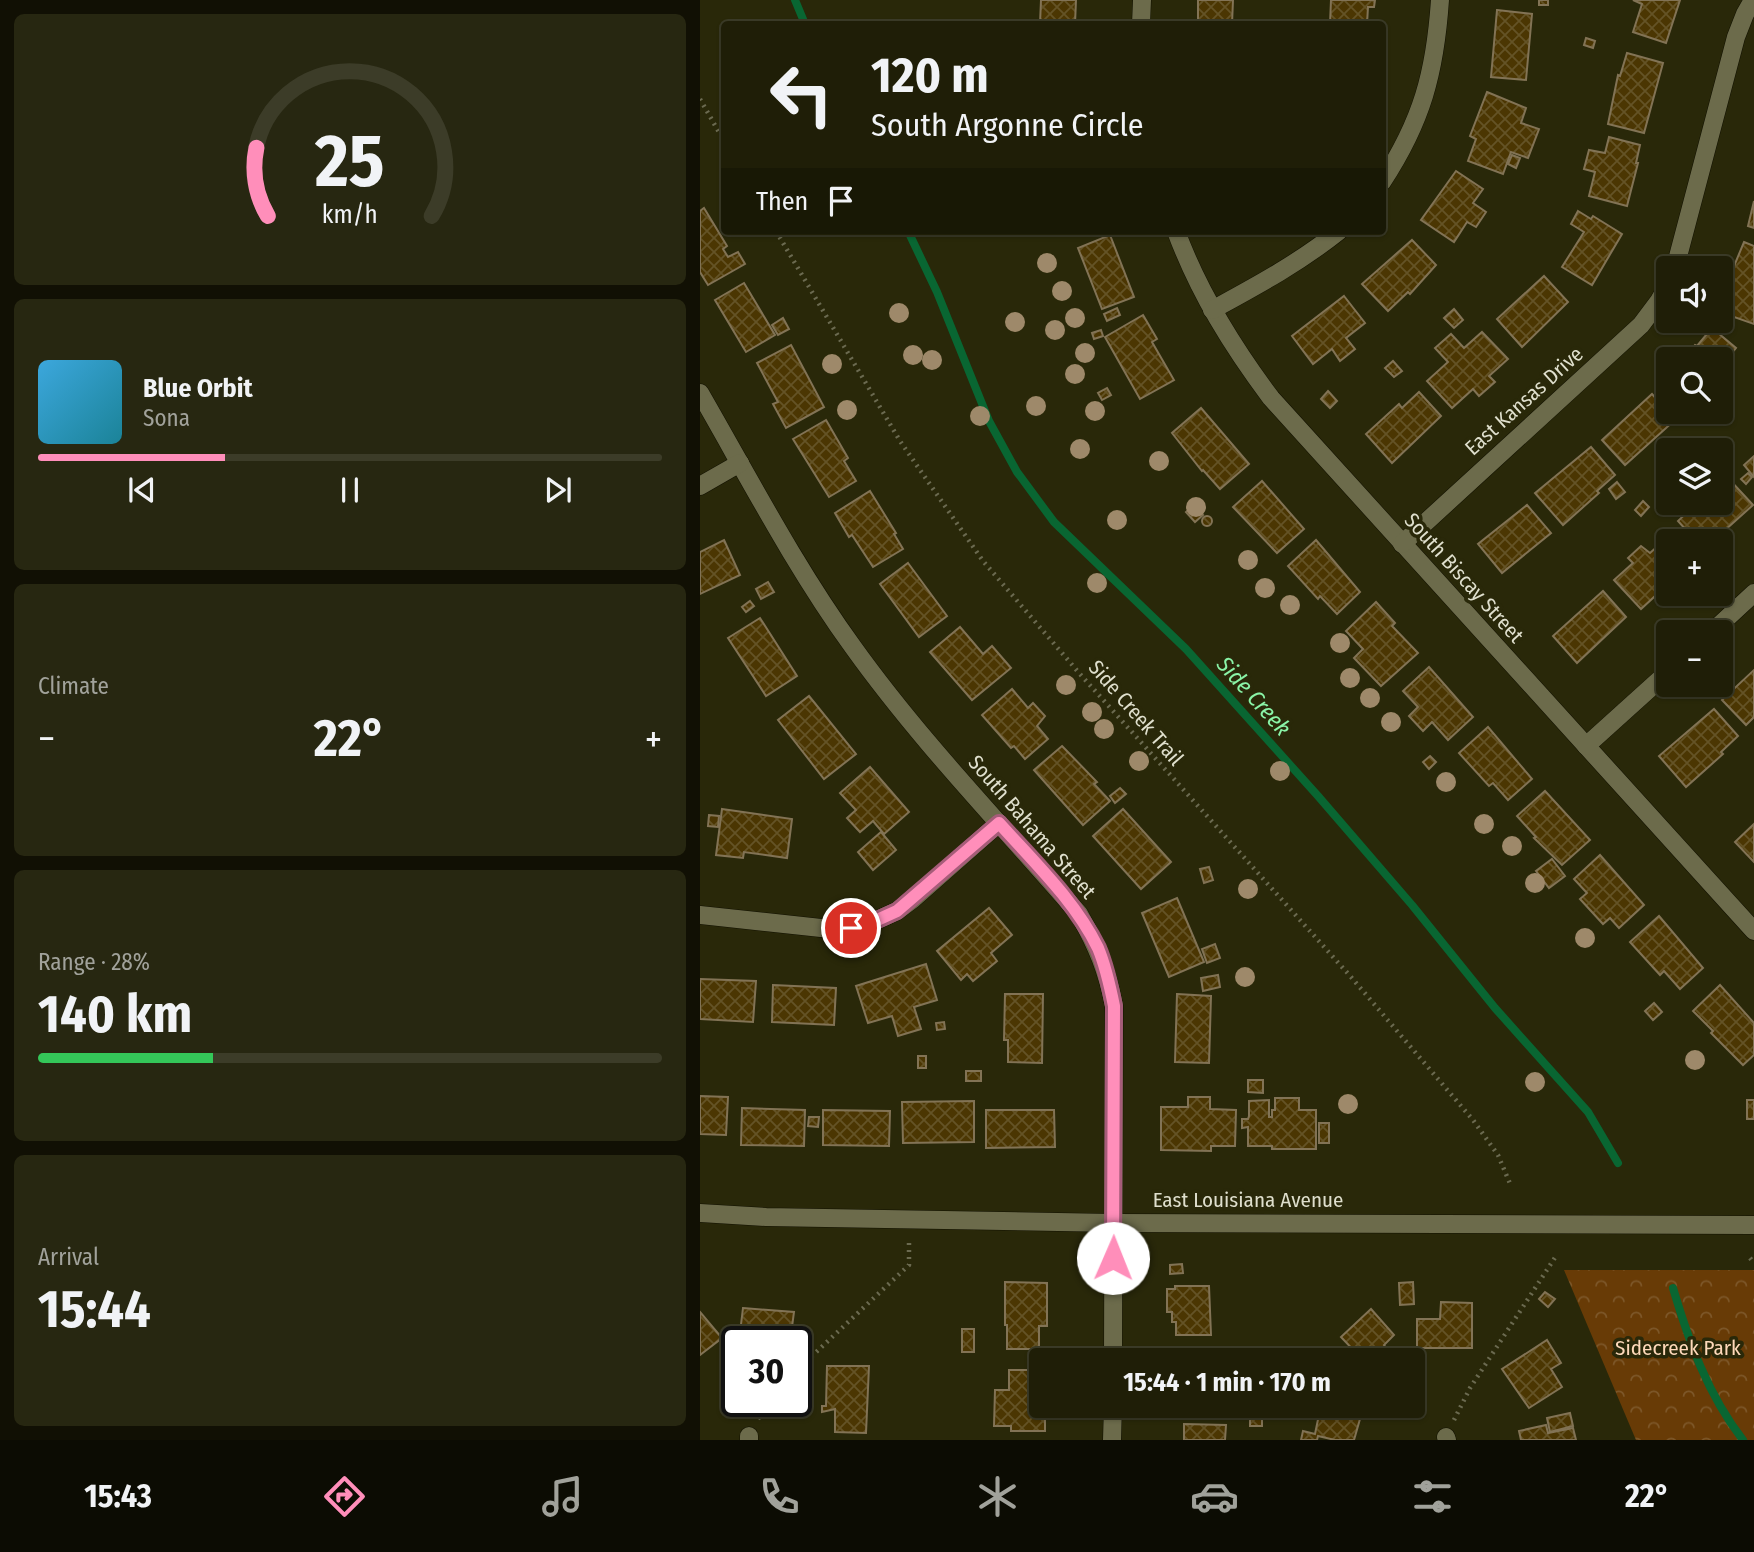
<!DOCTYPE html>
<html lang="en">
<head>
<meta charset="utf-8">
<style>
  :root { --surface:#1f1e07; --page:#272711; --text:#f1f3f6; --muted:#a1a29b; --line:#3c3c28; --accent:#ff8eba }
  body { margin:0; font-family:"Fira Sans Condensed",sans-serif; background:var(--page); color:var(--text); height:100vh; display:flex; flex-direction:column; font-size:26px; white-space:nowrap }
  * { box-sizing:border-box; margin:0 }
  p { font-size:23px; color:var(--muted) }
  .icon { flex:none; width:38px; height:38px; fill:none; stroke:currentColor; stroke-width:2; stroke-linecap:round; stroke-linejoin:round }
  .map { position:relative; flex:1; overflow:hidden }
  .drawer { display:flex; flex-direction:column; gap:14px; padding:14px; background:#111004; width:700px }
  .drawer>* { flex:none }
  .top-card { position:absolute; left:21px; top:21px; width:665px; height:214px; border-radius:7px; box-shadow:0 2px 5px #0004,0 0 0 2px var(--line); background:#1f1e07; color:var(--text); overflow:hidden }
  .controls { position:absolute; left:956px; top:256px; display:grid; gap:14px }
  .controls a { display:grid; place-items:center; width:77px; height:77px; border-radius:7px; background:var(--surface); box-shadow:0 2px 5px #0004,0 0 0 2px var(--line); font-size:35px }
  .speed { position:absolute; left:21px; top:1326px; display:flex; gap:14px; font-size:35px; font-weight:700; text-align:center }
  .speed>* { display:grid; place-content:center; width:91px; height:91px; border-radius:50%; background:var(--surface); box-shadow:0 2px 5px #0004,0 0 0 2px var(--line); line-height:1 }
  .speed .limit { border:4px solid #111; border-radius:10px; background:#fff; color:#111 }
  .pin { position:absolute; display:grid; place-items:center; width:60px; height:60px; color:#fff; margin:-30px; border:4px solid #fff; border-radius:50%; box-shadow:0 2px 7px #0007 }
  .me { position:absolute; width:77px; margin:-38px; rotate:1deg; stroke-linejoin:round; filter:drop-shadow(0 0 5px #0008) }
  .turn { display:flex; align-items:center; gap:24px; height:147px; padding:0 35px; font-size:32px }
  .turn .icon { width:91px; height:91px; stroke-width:2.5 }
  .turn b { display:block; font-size:49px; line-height:60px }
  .then { display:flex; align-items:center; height:66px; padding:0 35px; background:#0003; gap:14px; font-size:26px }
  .big { font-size:52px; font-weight:700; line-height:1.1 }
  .drawer .widget { flex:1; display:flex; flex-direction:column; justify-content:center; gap:10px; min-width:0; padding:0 24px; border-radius:10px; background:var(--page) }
  .drawer .dial { align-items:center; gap:0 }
  .dial svg { height:182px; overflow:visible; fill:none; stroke:var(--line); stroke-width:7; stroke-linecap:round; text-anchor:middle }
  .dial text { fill:var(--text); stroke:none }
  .song { display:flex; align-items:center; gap:21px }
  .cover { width:84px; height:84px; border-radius:10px; background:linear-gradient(135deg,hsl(200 70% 55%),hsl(190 70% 35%)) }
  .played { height:7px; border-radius:4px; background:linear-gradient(90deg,var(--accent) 30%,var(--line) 30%) }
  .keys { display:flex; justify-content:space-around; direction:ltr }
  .heat { display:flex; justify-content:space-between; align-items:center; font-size:38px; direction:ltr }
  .charge { height:10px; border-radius:5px; background:linear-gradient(90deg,#34c759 28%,var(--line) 0) }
  .trip { position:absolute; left:329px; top:1348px; width:396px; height:70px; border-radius:7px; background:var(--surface); box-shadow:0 2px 5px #0004,0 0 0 2px var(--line); font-weight:700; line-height:70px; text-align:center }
  .menu { display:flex; height:112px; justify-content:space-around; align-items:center; background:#0c0c03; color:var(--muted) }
  .menu .icon { width:49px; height:49px }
  .menu .selected { color:var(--accent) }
  .menu b { font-size:32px; color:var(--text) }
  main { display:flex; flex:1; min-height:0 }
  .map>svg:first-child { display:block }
</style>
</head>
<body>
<main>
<section class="drawer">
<div class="widget dial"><svg viewBox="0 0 100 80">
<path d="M14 69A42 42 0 1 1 86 69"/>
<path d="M14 69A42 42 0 0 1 9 39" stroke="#ff8eba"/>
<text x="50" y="56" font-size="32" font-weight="700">25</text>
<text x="50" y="72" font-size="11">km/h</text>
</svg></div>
<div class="widget">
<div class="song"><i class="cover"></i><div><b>Blue Orbit</b><p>Sona</p></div></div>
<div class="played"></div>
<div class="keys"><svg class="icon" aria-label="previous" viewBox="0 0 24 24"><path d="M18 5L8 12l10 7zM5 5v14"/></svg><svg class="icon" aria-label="pause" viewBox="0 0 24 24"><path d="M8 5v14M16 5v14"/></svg><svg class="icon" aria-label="next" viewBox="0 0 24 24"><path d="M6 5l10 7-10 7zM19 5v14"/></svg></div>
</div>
<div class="widget"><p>Climate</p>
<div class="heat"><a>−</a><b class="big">22°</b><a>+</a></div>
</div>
<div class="widget"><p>Range · 28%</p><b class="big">140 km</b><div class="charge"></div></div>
<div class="widget"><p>Arrival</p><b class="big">15:44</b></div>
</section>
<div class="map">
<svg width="1054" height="1440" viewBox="0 0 1054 1440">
  <defs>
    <pattern id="forest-crowns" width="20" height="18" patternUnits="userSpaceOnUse" patternTransform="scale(1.75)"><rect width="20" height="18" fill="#683b06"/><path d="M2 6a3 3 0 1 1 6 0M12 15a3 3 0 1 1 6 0" fill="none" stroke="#7d5729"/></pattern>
    <pattern id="building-cross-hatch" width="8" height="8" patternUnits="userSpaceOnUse" patternTransform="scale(1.75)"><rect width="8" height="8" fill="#4b3602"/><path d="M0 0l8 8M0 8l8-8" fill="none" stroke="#645326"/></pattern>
  </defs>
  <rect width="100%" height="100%" fill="#292809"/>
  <path fill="url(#forest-crowns)" d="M864,1270H1054V1440H936Z"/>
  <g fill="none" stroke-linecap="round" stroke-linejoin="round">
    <g stroke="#096632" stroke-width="8">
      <path d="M95,0L105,24"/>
      <path d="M208,231L237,292L289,421L317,472L354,522L486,649L618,796L712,905L795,1008L888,1112L918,1163"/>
      <path d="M973,1288C989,1342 1008,1395 1043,1440"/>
    </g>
  </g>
  <g fill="url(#building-cross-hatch)" stroke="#827355" stroke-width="2">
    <path d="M341,0H376L375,24H340Z"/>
    <path d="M498,0H533L532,24H498Z"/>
    <path d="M631,0H675L674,7H668L667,24H630Z"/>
    <rect x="839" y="0" width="9" height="5"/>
    <path d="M933,0H980L966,43L933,32L942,4Z"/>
    <path d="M797,10L832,14L826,80L791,77Z"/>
    <path d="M886,38L895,41L893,48L884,45Z"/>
    <path d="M927,53L963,63L944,133L908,124L918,75L920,76Z"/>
    <path d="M787,92L826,108L821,123L839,129L828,158L811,152L803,174L768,161L776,139L770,136Z"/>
    <path d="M909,137L940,145L936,163H938L927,206L889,196L895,172L884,169L889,150L905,153Z"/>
    <path d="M812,155L820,158L816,168L808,164Z"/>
    <path d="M756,171L783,189L773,203L786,212L776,227L767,222L754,242L721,220Z"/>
    <path d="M1054,201V228L1048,226Z"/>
    <path d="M4,208L27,246L23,249L28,257L38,252L45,264L8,285L0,272V211Z"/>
    <path d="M878,211L891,219L893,216L922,234L892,285L862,267L884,232L871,224Z"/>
    <path d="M410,235L434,297L402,309L378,248Z"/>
    <path d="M712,240L736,265L710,294L708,292L688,311L662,284Z"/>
    <path d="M1044,242L1054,246V324L1020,312V300Z"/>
    <path d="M844,276L868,302L822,347L797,319Z"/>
    <path d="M44,283L75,335L46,352L15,300Z"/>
    <path d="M644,296L665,323L646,338L655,349L640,361L632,349L613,364L592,336Z"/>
    <path d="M417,308L420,315L407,321L404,314Z"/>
    <path d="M754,309L763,320L754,328L744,318Z"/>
    <path d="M443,315L457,339L452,342L474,380L440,399L405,337Z"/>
    <path d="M83,318L89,329L78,335L72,325Z"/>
    <path d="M1012,328L1036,348L1021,367L1024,369L1020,374V359H983L995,345L997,346Z"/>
    <path d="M401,330L403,336L394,339L392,333Z"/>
    <path d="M782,332L808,359L789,376L795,382L779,396L773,389L752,408L727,381L748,362L735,348L751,334L764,348Z"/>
    <path d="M91,345L124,407L86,428L73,404L78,402L57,363Z"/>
    <path d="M693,361L702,371L694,377L685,368Z"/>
    <path d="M1020,387L1029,394L1020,405Z"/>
    <path d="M407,388L411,395L402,400L398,393Z"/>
    <path d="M628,391L637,401L630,408L621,399Z"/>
    <path d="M719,392L741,416L692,463L666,434L699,404L702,408Z"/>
    <path d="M952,394L975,420L925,465L902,440Z"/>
    <path d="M501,408L549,464L520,489L503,470L502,471L472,433Z"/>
    <path d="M126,420L148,458L144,461L156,481L129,497L93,439Z"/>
    <path d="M891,447L915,475L897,491L899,493L863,525L835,493Z"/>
    <path d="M1054,456V477L1044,465Z"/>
    <path d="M1048,473L1052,477L1046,484L1041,479Z"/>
    <path d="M1028,478L1053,505L1024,531L1026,533L1018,541H996L978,521L998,502H1020V485Z"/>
    <path d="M562,481L604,529L577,553L533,507Z"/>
    <path d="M917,482L925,492L916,499L909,489Z"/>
    <path d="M170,491L196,533L194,534L203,549L173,567L152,535L149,537L135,513Z"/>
    <path d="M943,501L949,507L941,516L935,510Z"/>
    <path d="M494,505L503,515L495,522L486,512Z"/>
    <path d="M827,505L851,533L802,573L778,544Z"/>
    <circle cx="507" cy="521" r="5"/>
    <path d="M968,537L971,541H968V584L941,609L914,580L933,563L928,558L941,546L950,553Z"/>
    <path d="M24,540L40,575L0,594V552Z"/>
    <path d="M616,540L660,592L637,614L620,596L618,599L588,566Z"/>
    <path d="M208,563L247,616L219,637L180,584Z"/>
    <path d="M68,582L74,592L61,599L56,589Z"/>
    <path d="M903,591L926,617L877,663L853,636Z"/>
    <path d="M50,601L54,606L46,612L42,607Z"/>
    <path d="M676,602L695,623L692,626L718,653L681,686L654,658L663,649L646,631Z"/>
    <path d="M60,618L97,676L66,696L28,638Z"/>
    <path d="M260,627L283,654L292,646L311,668L272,700L230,652Z"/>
    <path d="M729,667L773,717L748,740L732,722L723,731L709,716L718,707L703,691Z"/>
    <path d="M1054,670V717L1046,725L1022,700Z"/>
    <path d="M312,689L328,708L333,703L345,716L337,726L348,739L325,759L314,746L311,748L282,715Z"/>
    <path d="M109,696L156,754L124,779L78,720Z"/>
    <path d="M1014,709L1038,736L1021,752L1023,754L986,787L959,756Z"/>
    <path d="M788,727L832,779L808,800L793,783L789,786L759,753Z"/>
    <path d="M362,746L397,782L394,784L410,801L383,825L334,770Z"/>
    <path d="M730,756L736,762L729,769L723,762Z"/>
    <path d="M170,767L209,812L184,834L173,821L160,832L147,818L156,810L140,793Z"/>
    <path d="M420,788L426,794L415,803L410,796Z"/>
    <path d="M845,791L890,840L862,865L834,838L836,837L817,816Z"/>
    <path d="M22,809L92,819L87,858L44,852L43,858L16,855Z"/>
    <path d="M423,809L471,862L441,889L393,836Z"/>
    <path d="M9,815L19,816L18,827L8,826Z"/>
    <path d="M1054,824V862L1035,842Z"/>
    <path d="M181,832L196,850L173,870L158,852Z"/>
    <path d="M900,855L944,905L919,928L910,918L903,924L880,899L887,893L874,879Z"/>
    <path d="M852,859L865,876L849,888L836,871Z"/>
    <path d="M509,867L513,880L504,883L500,869Z"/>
    <path d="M477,898L504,962L469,977L442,913Z"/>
    <path d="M289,908L312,935L291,953L297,961L273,981L267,974L261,980L237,951Z"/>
    <path d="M959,916L1003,968L980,989L964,971L960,975L930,942Z"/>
    <path d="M515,944L520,958L507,963L502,949Z"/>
    <path d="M226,964L237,1000L214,1007L221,1029L198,1036L192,1016L168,1023L156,986Z"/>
    <path d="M518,975L520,987L503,991L501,978Z"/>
    <path d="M0,979L56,981L53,1022L0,1019Z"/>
    <path d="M73,985L136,988L134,1025L72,1022Z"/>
    <path d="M1020,985L1054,1023V1055L1043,1065L1011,1033L1013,1031L993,1011Z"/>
    <path d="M305,994H343L342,1063L308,1062V1040H304Z"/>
    <path d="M477,994L511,996L509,1063L475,1062Z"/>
    <path d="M954,1003L962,1012L953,1020L945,1011Z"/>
    <path d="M244,1022L245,1029L237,1030L236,1023Z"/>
    <rect x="218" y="1056" width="8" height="12"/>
    <rect x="266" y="1071" width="15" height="10"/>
    <path d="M548,1080H563V1093L548,1092Z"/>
    <path d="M0,1096L28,1097L26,1135L0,1134Z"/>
    <path d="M488,1097H510V1109L536,1110L535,1146H511V1151L461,1150V1107H488Z"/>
    <path d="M575,1098H599V1110H616V1149H572V1146H548V1127L542,1128V1119H548L549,1116V1101L569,1100V1117H572V1110H575Z"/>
    <rect x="1047" y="1100" width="7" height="19"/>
    <path d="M274,1101V1142L203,1143L202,1102Z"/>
    <path d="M42,1108L105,1110L104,1146L41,1145Z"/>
    <path d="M123,1110L190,1111L189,1146L123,1145Z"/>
    <path d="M286,1110H354L355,1147L286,1148Z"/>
    <path d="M109,1117H119L118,1127L108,1126Z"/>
    <rect x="619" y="1123" width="10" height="20"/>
    <path d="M482,1264L483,1273L470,1274V1265Z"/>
    <path d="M305,1282L347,1283V1326H339V1349H307V1325H305Z"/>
    <path d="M713,1282L714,1304L700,1305L699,1283Z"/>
    <path d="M475,1286H509L511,1335H476V1322H472V1312H467V1289H475Z"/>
    <path d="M845,1292L855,1299L848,1307L839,1299Z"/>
    <path d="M741,1302L772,1303V1348H717V1319H740Z"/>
    <path d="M43,1308L94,1312L90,1342L39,1341Z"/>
    <path d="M671,1309L694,1335L684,1345L688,1350L683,1355L687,1360H659L661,1358L641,1337Z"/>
    <path d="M0,1312L22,1338L0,1355Z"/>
    <rect x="262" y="1329" width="12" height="23"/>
    <path d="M847,1340L861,1363L851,1369L862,1387L829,1408L802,1369Z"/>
    <rect x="548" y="1349" width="13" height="11"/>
    <path d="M468,1354H502L501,1360H468Z"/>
    <path d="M127,1366H169L166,1433L135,1432V1409L122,1412V1406H126Z"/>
    <path d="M309,1370H341V1405H345V1431H311V1426H294L295,1390H309Z"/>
    <rect x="489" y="1405" width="39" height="2"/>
    <path d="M621,1405H664L654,1440H635L618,1436L617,1440H601L603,1431L615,1434Z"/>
    <path d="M870,1413L873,1426L850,1432L847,1418Z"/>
    <path d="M562,1416V1426H550V1417Z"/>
    <path d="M484,1424L526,1425L525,1440H484Z"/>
    <path d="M846,1425L848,1433L873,1428L876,1440H821L819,1431Z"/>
  </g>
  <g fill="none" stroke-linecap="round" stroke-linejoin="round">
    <defs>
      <g id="minor">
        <path d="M441,24L442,0"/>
        <path d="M682,182C722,121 735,73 740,0"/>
        <path d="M476,231C499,293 532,346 571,398L1054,931"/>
        <path d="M975,268L1036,37L1045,14L1053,0"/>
        <path d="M512,310C556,286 599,263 639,231"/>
        <path d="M0,393C49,478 95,567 153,647C221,742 303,826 379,914C397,946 407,970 414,1006L413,1360"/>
        <path d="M0,486L40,463"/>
        <path d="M702,544L941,325L959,301L968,285"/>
        <path d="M1012,632L1054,593"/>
        <path d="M886,746L968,672"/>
        <path d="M0,915L121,928H151L175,921L197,911L213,899L299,823"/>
        <path d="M0,1213L66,1217L414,1223L1054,1225"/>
        <path d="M746,1437L747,1440"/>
        <path d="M49,1440V1436"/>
        <path d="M412,1440L413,1405"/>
      </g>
    </defs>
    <use href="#minor" stroke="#121100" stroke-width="19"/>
    <g stroke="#6b6a50" stroke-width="4.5" stroke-dasharray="2 5" stroke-linecap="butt">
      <path d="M0,99L24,141"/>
      <path d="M76,231L200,441L283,561L380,674L651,977L773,1120L798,1155L811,1186"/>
      <path d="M1050,1258L1054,1263"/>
      <path d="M96,1371L209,1265V1238"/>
      <path d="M58,1419L68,1402"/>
      <path d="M754,1420L770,1388L856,1256"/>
    </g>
    <use href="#minor" stroke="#6c6b4b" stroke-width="18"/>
  </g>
  <g fill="#9e896a">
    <circle cx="347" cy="263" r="10"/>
    <circle cx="362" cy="291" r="10"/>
    <circle cx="199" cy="313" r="10"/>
    <circle cx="375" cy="318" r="10"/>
    <circle cx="315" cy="322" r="10"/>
    <circle cx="355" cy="330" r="10"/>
    <circle cx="385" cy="353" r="10"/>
    <circle cx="213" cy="355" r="10"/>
    <circle cx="232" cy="360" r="10"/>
    <circle cx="132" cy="364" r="10"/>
    <circle cx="375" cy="374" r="10"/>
    <circle cx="336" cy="406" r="10"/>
    <circle cx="147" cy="410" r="10"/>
    <circle cx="395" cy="411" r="10"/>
    <circle cx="280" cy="416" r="10"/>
    <circle cx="380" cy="449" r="10"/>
    <circle cx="459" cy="461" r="10"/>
    <circle cx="496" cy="507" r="10"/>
    <circle cx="417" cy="520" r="10"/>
    <circle cx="548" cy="560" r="10"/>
    <circle cx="397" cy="583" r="10"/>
    <circle cx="565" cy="588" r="10"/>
    <circle cx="590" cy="605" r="10"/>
    <circle cx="640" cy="643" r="10"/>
    <circle cx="650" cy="678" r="10"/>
    <circle cx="366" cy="685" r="10"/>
    <circle cx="670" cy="698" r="10"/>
    <circle cx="392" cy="712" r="10"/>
    <circle cx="691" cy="722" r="10"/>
    <circle cx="404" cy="729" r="10"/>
    <circle cx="439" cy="761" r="10"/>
    <circle cx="580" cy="771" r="10"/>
    <circle cx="746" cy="782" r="10"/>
    <circle cx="784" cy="824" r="10"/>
    <circle cx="812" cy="846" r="10"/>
    <circle cx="835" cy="883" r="10"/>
    <circle cx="548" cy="889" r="10"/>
    <circle cx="885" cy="938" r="10"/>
    <circle cx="545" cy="977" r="10"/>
    <circle cx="995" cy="1060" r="10"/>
    <circle cx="835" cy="1082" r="10"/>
    <circle cx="648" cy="1104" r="10"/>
  </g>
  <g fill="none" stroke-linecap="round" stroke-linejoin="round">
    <defs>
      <path id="route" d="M151,928L175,921L197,911L299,823C334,862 375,901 398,948C406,967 410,986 414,1006L413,1258"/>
    </defs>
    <use href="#route" stroke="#a65c79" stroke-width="18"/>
    <use href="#route" stroke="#ff8eba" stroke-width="12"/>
  </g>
  <g text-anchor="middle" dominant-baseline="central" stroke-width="7" stroke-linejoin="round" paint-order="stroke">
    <g font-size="21" fill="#dfdfcd" stroke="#292809">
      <text transform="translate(824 401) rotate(-42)">East Kansas Drive</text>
      <text transform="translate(764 578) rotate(48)">South Biscay Street</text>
      <text transform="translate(436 713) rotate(49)">Side Creek Trail</text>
      <text transform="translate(332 827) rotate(49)">South Bahama Street</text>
      <text x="548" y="1200">East Louisiana Avenue</text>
    </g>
    <g font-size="21" fill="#fed9ba" stroke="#292809">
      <text x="978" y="1348">Sidecreek Park</text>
    </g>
    <g font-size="23" font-style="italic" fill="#8af4a7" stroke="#292809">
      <text transform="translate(554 696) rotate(48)">Side Creek</text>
    </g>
  </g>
</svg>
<div class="controls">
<a><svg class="icon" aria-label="sound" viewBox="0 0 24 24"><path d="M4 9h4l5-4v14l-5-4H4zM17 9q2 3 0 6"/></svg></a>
<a><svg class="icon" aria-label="search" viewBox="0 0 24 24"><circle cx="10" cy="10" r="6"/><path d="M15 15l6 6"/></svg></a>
<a><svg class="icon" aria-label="layers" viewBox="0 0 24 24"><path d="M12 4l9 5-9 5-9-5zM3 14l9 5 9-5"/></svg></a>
<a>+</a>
<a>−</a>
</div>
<div class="speed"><div class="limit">30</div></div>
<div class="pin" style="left:151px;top:928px;background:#d93025"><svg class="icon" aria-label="arrive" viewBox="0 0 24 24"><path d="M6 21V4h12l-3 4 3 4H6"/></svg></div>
<svg class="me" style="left:413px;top:1258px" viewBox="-20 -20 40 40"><circle r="19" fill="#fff"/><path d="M0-13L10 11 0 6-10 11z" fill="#ff8eba"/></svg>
<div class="trip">15:44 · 1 min · 170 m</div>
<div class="top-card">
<div class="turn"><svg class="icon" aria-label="left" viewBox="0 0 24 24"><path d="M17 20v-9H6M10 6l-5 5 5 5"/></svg><div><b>120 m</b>South Argonne Circle</div></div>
<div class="then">Then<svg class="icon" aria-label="arrive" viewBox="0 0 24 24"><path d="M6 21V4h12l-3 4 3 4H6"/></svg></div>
</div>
</div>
</main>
<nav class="menu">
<b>15:43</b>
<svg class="icon selected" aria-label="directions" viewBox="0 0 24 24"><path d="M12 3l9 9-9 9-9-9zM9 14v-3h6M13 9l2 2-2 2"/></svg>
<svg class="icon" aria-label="music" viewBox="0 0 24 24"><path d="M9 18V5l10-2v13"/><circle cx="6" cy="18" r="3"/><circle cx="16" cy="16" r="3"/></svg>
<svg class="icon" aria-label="phone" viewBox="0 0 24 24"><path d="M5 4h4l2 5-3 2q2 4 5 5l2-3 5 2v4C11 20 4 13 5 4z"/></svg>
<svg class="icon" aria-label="climate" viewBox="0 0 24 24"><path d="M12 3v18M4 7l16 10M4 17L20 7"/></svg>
<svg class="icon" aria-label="car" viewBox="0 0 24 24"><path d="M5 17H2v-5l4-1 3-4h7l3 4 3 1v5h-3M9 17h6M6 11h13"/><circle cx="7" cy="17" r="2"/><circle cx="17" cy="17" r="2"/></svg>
<svg class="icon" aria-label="filters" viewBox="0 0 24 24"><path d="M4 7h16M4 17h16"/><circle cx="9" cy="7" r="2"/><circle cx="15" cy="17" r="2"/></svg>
<b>22°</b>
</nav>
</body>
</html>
